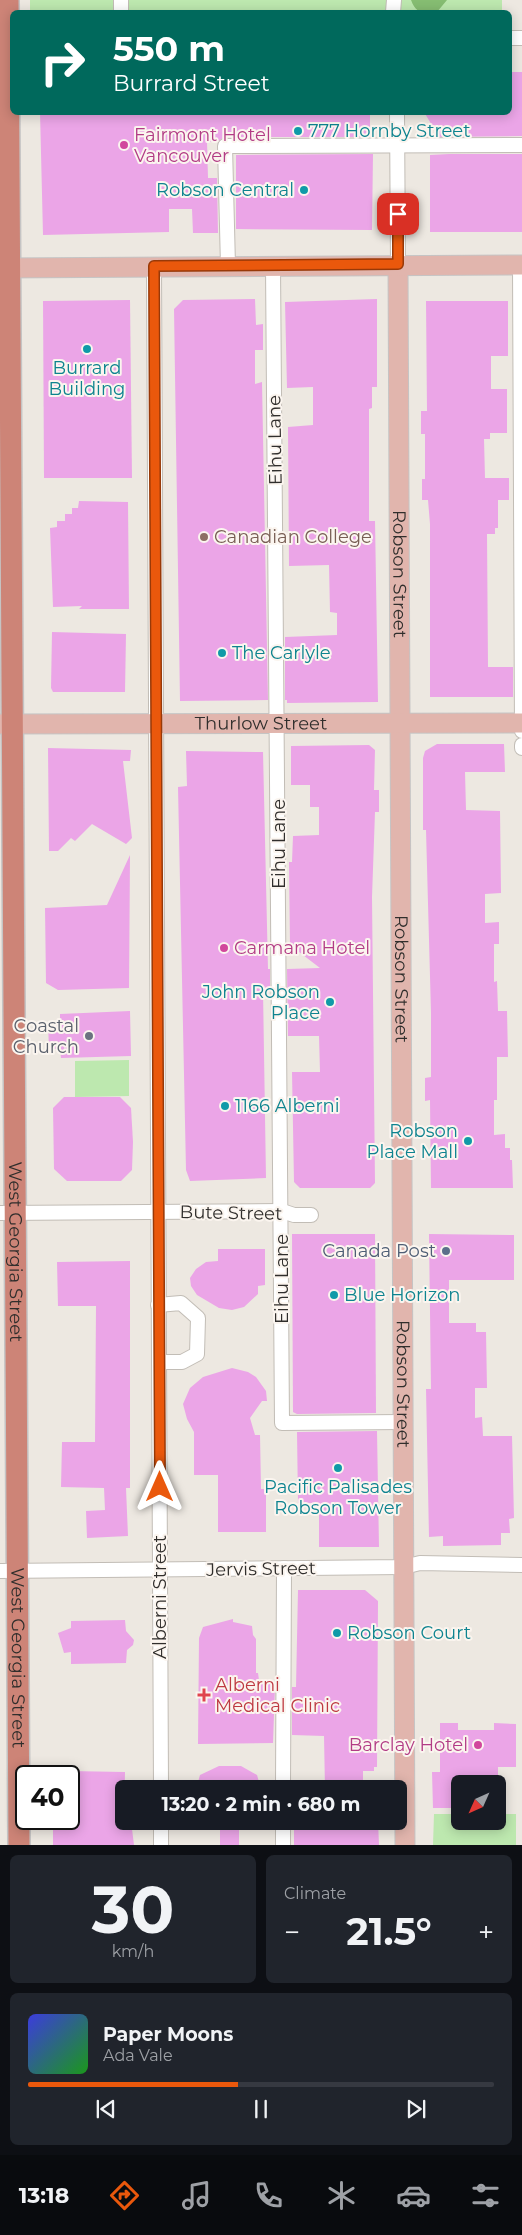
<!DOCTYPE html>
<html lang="en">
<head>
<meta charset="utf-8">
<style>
  :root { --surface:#171b24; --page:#20242c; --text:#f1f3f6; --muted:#9ea1a6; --line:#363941; --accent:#ea580c }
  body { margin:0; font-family:Montserrat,sans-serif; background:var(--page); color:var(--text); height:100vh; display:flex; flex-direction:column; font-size:19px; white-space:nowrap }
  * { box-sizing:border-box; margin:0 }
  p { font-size:16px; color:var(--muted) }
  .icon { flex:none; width:28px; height:28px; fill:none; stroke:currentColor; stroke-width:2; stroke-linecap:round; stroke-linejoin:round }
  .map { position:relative; height:1845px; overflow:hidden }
  .sheet { display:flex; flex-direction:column; gap:10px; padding:10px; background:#0d0f14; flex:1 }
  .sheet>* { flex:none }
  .top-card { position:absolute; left:10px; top:10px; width:502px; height:105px; border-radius:8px; box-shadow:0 2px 12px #0003; background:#00695c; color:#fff; overflow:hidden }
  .needle { width:32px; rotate:225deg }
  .fabs { position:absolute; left:451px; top:1775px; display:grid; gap:10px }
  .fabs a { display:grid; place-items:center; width:55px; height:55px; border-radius:8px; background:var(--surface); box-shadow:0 2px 12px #0003; font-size:25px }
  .speed { position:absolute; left:15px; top:1765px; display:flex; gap:10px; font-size:25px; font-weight:700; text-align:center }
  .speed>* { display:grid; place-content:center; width:65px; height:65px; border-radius:50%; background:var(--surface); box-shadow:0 2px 12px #0003; line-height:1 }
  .speed .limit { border:2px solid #111; border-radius:8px; background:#fff; color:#111 }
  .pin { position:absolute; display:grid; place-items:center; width:42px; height:42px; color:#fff; margin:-21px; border-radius:10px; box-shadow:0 2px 8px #0006 }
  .me { position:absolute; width:55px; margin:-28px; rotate:0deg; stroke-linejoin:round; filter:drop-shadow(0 0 4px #0008) }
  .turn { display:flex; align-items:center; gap:18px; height:105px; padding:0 20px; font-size:22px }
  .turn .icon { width:65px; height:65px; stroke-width:2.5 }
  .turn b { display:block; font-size:35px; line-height:42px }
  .big { font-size:38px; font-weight:700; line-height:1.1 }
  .sheet .card { flex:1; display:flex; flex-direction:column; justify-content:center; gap:8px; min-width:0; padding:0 18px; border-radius:8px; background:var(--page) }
  .sheet .dial { align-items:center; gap:0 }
  .dial b { font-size:65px; line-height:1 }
  .song { display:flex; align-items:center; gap:15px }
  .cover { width:60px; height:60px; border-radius:8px; background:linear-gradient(135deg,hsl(240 70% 55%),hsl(120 70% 35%)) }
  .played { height:5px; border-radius:2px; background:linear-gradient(90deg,var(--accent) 45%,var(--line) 45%) }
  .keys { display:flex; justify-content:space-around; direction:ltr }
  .heat { display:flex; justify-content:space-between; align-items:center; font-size:28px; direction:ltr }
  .sheet .tiles { flex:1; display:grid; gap:10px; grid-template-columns:1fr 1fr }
  .card:last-child { grid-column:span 2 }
  .trip { position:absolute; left:115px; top:1780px; width:292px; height:50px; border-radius:8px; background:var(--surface); box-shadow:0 2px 12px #0003; font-weight:700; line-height:50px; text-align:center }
  .tab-bar { display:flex; height:80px; justify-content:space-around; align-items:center; background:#090b0e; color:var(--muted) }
  .tab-bar .icon { width:35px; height:35px }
  .tab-bar .selected { color:var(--accent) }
  .tab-bar b { font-size:22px; color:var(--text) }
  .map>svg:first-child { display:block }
</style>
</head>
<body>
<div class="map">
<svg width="522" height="1845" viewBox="0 0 522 1845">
  <rect width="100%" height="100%" fill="#ede8e1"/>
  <g fill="#bde8af">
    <rect x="30" y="0" width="472" height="12"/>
    <path d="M129,1060V1096L75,1097V1061Z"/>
    <path d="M434,1814H460V1821H498V1814H516V1845H433Z"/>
  </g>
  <path fill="#86bd72" d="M411,0H447L437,12C423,13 416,14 411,0Z"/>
  <g fill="#eba5e7">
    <path d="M510,72H522V136L439,137L424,112H510Z"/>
    <path d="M40,112H370V137H225L217,142H207L208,178H217L218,233H193L192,209H169V232L43,235Z"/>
    <path d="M373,154L372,230L236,229V155Z"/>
    <path d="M449,154H522V232H430V155Z"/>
    <path d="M255,299L256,325L263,324V350H255V384L262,382L268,700L180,701L174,309L183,300Z"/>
    <path d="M377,299V387H372V408L369,409V521H375L378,702L287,703V700H285V637L337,635V613L330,612L329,565L289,566L288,427L313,425V387L287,388L285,302Z"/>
    <path d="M130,300L132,478H44L43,301Z"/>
    <path d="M426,301H508V356H491V389H507V433H490V439H484L485,478H509V500H498V528H495V534H487L488,667H513V697H430V524L428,500H422V479H425V434H421V411H427Z"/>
    <path d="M79,501L128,502L129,609H79L82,606L53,607L50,528L57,527V521H65V514H72V508H78Z"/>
    <path d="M52,632L126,634L125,692H53L51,688Z"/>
    <path d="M437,744H504L505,772H465L466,810L500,811L501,893L485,894V923L499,922V944H494V982L497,981L498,1011H507L508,1057H497V1100H494V1135L505,1134V1148H510V1160H512L513,1188H431L430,1100L425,1101V1078L431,1077V1013L426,830H423V758L425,751Z"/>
    <path d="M369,745L375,750L374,790H379V812H375L372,897L375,1183L370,1188H300L294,1182L292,1072H320L319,1036H288L287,969L320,968L290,945L289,862H292L293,836L319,835V807H310V785H291V746Z"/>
    <path d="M48,748L131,750L130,761H123L132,838L126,844L92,824L75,841L71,838L58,851H49Z"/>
    <path d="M186,751L263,752L268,969H270V990H263L266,1178L190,1181L186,1170L178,787L187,786Z"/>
    <path d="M130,855L129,988L58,990L46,983L45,908L107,905Z"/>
    <path d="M130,1011L131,1056L61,1058L60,1049H49L48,1023H60V1014Z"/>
    <path d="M64,1097H120L131,1108L133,1142L132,1170L121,1181H67L54,1169L53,1108Z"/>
    <path d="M292,1234H375L376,1413L297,1414L293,1412Z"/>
    <path d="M429,1234L514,1235V1280H449V1323H476V1332H486L487,1388H475V1418L482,1417L483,1436H512L514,1518L509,1519L510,1533H501V1545L443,1546V1536L429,1537L426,1389H431Z"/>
    <path d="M218,1249H265V1285L258,1286V1294L244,1307L232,1310L219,1308L197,1295L191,1286L190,1278L196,1269L206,1262L218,1261Z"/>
    <path d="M130,1261V1488H126L128,1536L87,1538L86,1511L105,1510L104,1488L61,1487L62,1442H95L96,1306H58L57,1262Z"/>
    <path d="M232,1368L248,1372L256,1377L266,1391L267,1401H262L250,1418L255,1435H260L261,1489H266V1532H218V1475H194V1432L187,1419L183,1404L190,1388L203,1377Z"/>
    <path d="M377,1431L379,1547H319V1503H298L297,1432Z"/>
    <path d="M298,1590H365L378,1601L377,1767H374V1771H363V1789H325L324,1736L292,1735V1687H296Z"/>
    <path d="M233,1619V1622L252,1626L253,1635L256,1639V1673H258L259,1680H272V1686H275L273,1743L198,1744L199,1638L203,1627Z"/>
    <path d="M125,1620L126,1631L134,1640L133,1645L127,1650L126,1663L71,1664V1652L64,1653L58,1633L71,1628V1621Z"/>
    <path d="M440,1723H458V1730H494V1723L516,1724V1767H498V1784H460V1808H433L432,1772H440Z"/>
    <path d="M219,1766H241L257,1775L261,1789H196L200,1775Z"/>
    <path d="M69,1771L125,1772L124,1821H131L134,1845H53V1819H69Z"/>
    <rect x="220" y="1821" width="19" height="24"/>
    <path d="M294,1821H378L379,1845H294Z"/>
  </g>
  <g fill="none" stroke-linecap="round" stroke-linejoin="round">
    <defs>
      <g id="minor">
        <path d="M121,0V12"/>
        <path d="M393,12L394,0"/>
        <path d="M510,38H522"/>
        <path d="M397,112L398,264"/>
        <path d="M520,265L522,731"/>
        <path d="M154,266L161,1789"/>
        <path d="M228,266L225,146L522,145"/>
        <path d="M273,266L282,1423L403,1422"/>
        <path d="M522,745V748"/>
        <path d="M0,1213L282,1211L294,1215H311"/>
        <path d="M158,1305L181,1303L198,1318L197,1354L182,1362H159"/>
        <path d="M0,1571L404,1567L420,1563L522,1565"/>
        <path d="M283,1789L284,1568"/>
        <path d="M161,1821V1845"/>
        <path d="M283,1845V1821"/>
      </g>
      <g id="major">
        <path id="s1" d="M398,264L405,1845"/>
        <path d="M0,268L522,265"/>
        <path id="s2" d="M0,724L522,723"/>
      </g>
      <g id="highway">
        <path id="s3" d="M8,0L19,1845"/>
      </g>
    </defs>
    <use href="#minor" stroke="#c2bdb6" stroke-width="16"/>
    <use href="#major" stroke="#c5c4c4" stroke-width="21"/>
    <use href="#highway" stroke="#c5c4c4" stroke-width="24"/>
    <use href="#minor" stroke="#fff" stroke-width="14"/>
    <use href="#major" stroke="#e1b5ad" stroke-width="19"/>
    <use href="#highway" stroke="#cd8477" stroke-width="21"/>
  </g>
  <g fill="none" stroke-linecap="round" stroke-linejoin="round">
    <defs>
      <path id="route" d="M160,1487L154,266L398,264V214"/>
    </defs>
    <use href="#route" stroke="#983908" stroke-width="12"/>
    <use href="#route" stroke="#ea580c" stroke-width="9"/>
  </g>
  <g fill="#0f9aa8" stroke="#fbf5ef" stroke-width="2">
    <circle cx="298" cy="131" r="5"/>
    <circle cx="304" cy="190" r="5"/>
    <circle cx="87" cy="349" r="5"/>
    <circle cx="222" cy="653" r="5"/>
    <circle cx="330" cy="1002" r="5"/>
    <circle cx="225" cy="1106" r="5"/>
    <circle cx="468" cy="1141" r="5"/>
    <circle cx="334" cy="1295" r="5"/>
    <circle cx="338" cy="1468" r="5"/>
    <circle cx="337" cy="1633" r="5"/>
  </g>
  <g fill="#d1479c" stroke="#fbf5ef" stroke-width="2">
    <circle cx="124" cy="145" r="5"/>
    <circle cx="224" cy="948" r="5"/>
    <circle cx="478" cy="1745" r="5"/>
  </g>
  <circle fill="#8d6e63" stroke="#fbf5ef" stroke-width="2" cx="204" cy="537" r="5"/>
  <circle fill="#6b7280" stroke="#fbf5ef" stroke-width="2" cx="89" cy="1036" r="5"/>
  <circle fill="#5c6f8a" stroke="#fbf5ef" stroke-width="2" cx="446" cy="1251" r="5"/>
  <path fill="#e0444e" stroke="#fbf5ef" stroke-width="2" d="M201.5 1687.5h5v5h5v5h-5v5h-5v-5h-5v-5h5z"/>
  <g text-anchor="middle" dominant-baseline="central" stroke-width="4" stroke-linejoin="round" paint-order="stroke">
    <g font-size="18" fill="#0d838f" stroke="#fbf5ef" text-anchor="start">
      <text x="308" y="131">777 Hornby Street</text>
      <text x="294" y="190" text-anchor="end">Robson Central</text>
      <text x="87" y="368" text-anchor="middle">Burrard<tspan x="87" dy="21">Building</tspan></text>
      <text x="232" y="653">The Carlyle</text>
      <text x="320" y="992" text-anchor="end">John Robson<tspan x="320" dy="21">Place</tspan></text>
      <text x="235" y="1106">1166 Alberni</text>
      <text x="458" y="1131" text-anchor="end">Robson<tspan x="458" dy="21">Place Mall</tspan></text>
      <text x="344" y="1295">Blue Horizon</text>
      <text x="338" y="1487" text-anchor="middle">Pacific Palisades<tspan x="338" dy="21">Robson Tower</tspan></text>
      <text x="347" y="1633">Robson Court</text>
    </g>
    <g font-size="18" fill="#b23c85" stroke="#fbf5ef" text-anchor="start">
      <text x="134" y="135">Fairmont Hotel<tspan x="134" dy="21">Vancouver</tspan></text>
      <text x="234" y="948">Carmana Hotel</text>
      <text x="468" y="1745" text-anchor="end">Barclay Hotel</text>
    </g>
    <g font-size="18" fill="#302e2c" stroke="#fbf5ef">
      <text transform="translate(275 440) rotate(-91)">Eihu Lane</text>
      <text stroke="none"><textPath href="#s1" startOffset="310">Robson Street</textPath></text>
      <text stroke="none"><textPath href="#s2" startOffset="261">Thurlow Street</textPath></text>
      <text transform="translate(279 844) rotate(-90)">Eihu Lane</text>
      <text stroke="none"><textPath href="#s1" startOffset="715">Robson Street</textPath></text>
      <text transform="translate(231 1213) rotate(1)">Bute Street</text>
      <text stroke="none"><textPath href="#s3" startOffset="1252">West Georgia Street</textPath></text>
      <text transform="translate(282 1279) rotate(-90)">Eihu Lane</text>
      <text stroke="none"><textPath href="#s1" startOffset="1120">Robson Street</textPath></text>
      <text transform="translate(261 1569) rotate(-1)">Jervis Street</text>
      <text transform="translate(160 1597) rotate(-90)">Alberni Street</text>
      <text stroke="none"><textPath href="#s3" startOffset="1658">West Georgia Street</textPath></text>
    </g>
    <g font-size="18" fill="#785e54" stroke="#fbf5ef" text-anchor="start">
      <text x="214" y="537">Canadian College</text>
    </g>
    <g font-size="18" fill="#5b616d" stroke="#fbf5ef" text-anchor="end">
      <text x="79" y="1026">Coastal<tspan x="79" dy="21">Church</tspan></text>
    </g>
    <g font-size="18" fill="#4e5e75" stroke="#fbf5ef" text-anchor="end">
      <text x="436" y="1251">Canada Post</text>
    </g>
    <g font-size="18" fill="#be3a42" stroke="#fbf5ef" text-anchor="start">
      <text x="215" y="1685">Alberni<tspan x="215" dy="21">Medical Clinic</tspan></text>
    </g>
  </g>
</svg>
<div class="fabs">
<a><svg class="needle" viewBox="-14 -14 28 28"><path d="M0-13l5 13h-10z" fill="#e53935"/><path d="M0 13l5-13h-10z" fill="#9ea1a6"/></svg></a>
</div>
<div class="speed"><div class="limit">40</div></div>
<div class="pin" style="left:398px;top:214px;background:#d93025"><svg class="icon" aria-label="arrive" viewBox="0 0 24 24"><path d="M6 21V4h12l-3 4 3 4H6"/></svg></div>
<svg class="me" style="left:160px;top:1487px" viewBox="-20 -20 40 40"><path d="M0-17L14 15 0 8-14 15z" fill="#ea580c" stroke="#fff" stroke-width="4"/></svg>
<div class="trip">13:20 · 2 min · 680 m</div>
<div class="top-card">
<div class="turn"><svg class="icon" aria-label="right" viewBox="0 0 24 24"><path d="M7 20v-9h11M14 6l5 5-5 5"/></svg><div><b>550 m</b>Burrard Street</div></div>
</div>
</div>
<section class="sheet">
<div class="tiles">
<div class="card dial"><b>30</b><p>km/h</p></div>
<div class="card"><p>Climate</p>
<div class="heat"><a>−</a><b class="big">21.5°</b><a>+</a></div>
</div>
<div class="card">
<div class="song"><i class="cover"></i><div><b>Paper Moons</b><p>Ada Vale</p></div></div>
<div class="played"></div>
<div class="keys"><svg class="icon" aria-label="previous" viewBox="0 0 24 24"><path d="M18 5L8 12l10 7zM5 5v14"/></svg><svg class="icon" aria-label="pause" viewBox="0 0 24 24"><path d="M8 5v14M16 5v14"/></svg><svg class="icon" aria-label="next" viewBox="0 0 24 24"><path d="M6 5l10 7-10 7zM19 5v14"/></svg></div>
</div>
</div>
</section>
<nav class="tab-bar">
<b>13:18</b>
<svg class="icon selected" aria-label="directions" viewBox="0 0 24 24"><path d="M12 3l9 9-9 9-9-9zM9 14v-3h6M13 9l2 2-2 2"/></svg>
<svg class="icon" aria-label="music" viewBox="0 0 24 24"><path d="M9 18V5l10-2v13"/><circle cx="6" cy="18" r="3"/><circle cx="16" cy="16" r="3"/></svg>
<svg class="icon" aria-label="phone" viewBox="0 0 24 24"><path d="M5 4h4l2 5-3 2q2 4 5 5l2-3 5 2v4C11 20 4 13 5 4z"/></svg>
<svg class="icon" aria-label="climate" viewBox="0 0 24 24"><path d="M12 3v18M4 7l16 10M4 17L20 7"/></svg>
<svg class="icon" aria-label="car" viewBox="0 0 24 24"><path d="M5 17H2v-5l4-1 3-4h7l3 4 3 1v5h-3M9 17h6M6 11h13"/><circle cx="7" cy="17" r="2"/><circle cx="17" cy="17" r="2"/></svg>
<svg class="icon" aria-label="filters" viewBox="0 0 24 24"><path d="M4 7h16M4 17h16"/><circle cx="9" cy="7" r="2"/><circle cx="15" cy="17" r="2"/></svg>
</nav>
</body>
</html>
